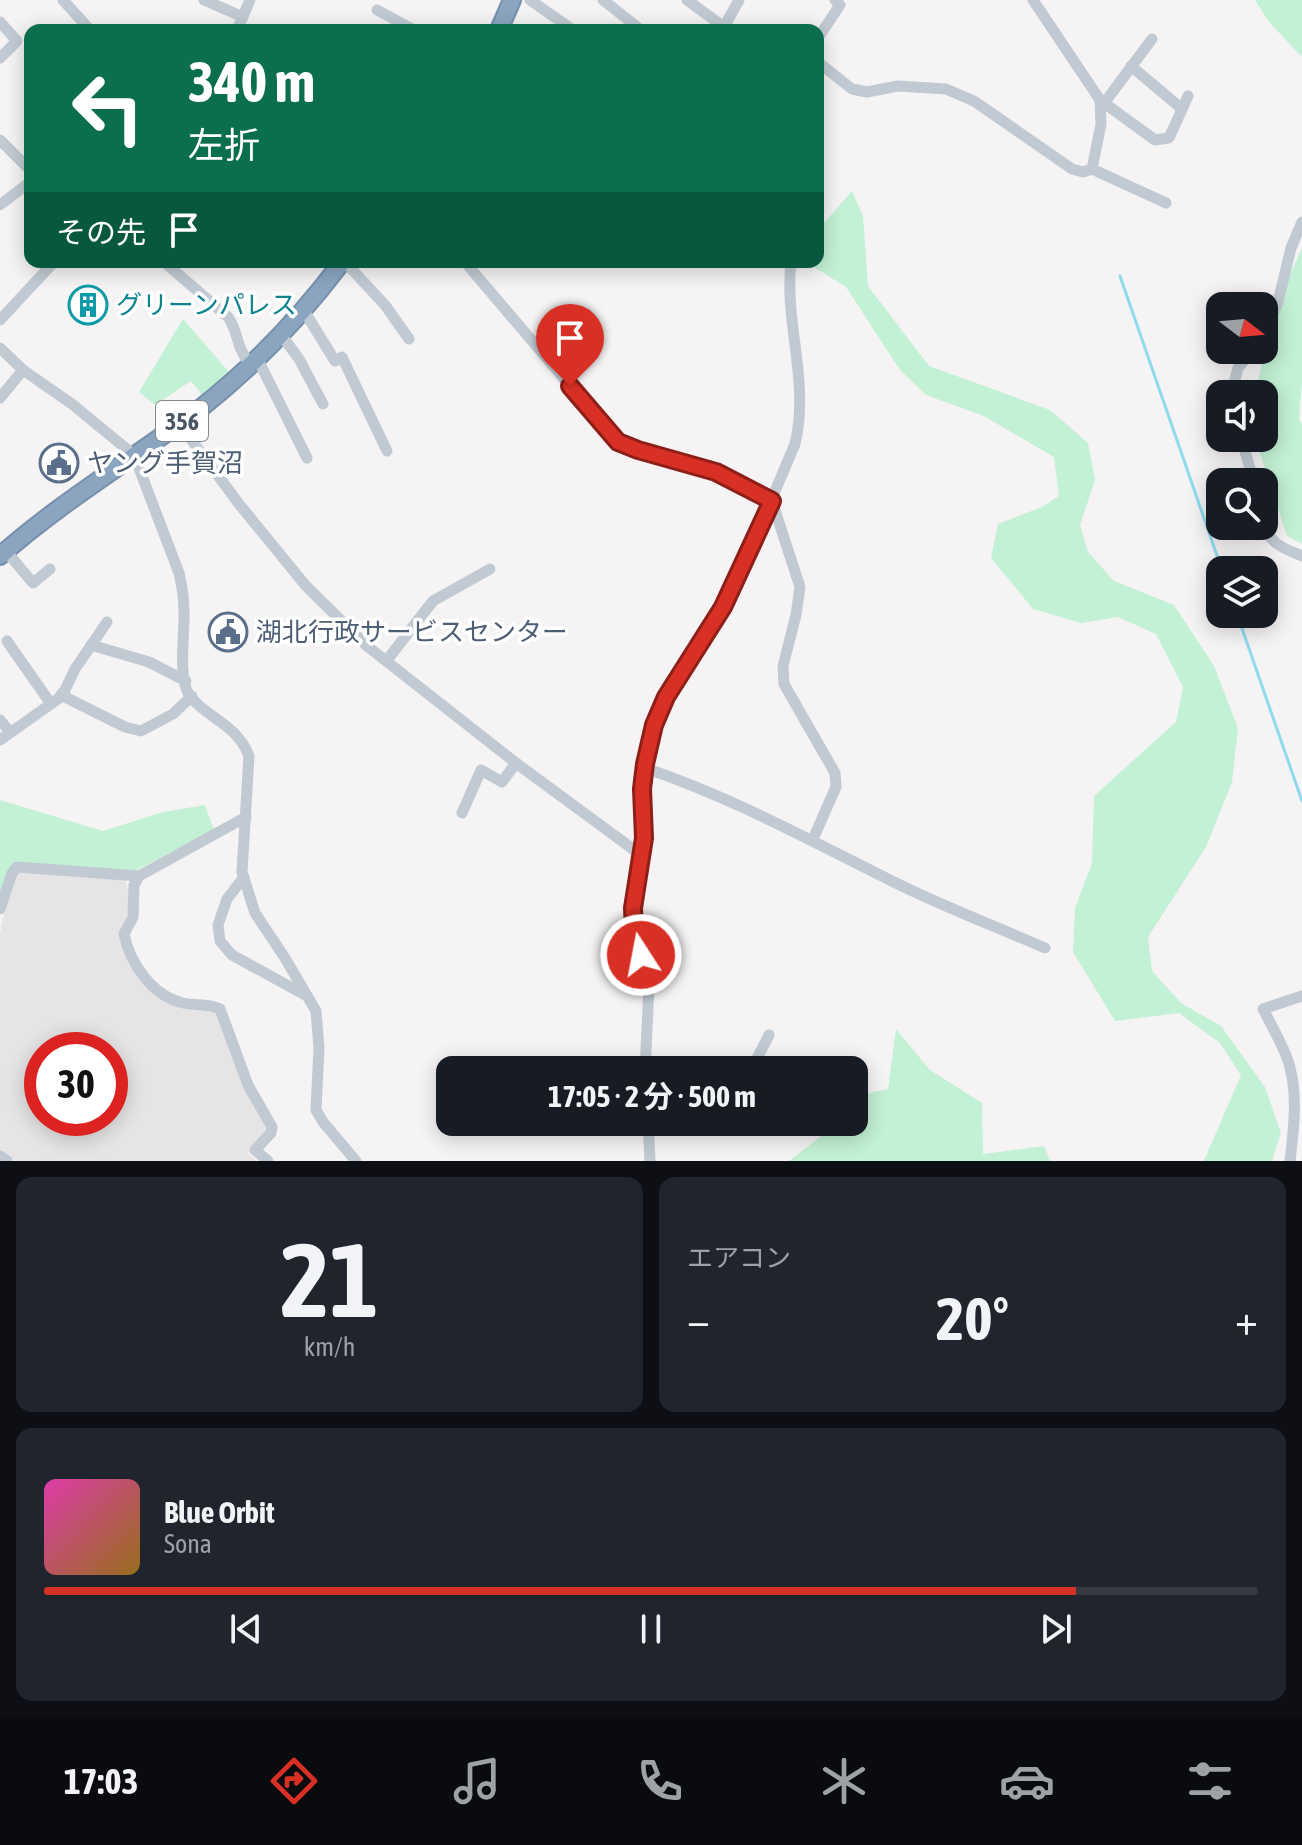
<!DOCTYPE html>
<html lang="ja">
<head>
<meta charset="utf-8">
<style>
  :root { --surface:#171b24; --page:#20242c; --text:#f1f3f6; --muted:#9ea1a6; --line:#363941; --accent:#d93025 }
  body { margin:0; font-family:"Asap Condensed","Noto Sans JP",sans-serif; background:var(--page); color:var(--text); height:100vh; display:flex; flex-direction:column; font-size:30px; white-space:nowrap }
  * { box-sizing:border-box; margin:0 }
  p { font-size:26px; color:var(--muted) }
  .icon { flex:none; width:44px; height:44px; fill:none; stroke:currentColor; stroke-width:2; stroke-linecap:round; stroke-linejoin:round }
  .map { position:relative; height:1161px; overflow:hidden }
  .panel { display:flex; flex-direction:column; gap:16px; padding:16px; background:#0d0f14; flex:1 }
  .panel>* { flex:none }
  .guide { position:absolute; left:24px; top:24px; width:800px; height:244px; border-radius:16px; box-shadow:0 4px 20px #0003; background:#0b6e4f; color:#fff; overflow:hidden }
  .needle { width:52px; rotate:106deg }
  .tools { position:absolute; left:1206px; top:292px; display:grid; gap:16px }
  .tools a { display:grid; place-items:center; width:72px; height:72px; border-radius:16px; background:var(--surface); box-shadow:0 4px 20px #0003; font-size:40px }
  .speed { position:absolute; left:24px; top:1032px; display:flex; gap:16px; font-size:40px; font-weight:700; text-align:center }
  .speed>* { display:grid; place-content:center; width:104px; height:104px; border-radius:50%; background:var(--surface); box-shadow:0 4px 20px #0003; line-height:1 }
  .speed .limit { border:12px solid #d22; background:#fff; color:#111 }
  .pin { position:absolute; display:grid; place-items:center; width:68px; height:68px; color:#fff; margin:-82px -34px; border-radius:50% 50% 50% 0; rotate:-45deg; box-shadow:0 0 8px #0007 }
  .pin .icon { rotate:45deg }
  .me { position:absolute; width:88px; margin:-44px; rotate:349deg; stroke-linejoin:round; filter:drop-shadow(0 0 6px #0008) }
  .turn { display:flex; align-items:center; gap:28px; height:168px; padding:0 32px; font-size:36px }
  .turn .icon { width:104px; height:104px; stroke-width:2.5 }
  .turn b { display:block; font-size:56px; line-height:68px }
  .then { display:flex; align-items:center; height:76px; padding:0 32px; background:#0003; gap:16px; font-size:30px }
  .big { font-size:60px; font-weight:700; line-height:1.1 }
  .panel .widget { flex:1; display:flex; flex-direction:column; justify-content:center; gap:12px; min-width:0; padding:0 28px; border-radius:16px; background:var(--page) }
  .panel .dial { align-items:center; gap:0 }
  .dial b { font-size:104px; line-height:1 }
  .song { display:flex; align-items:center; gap:24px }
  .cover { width:96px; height:96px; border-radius:12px; background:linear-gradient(135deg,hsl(320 70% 55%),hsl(40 70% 35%)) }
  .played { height:8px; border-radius:4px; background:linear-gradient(90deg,var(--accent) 85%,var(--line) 85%) }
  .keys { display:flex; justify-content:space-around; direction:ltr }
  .heat { display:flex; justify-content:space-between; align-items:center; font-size:44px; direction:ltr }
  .panel .tiles { flex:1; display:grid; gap:16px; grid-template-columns:1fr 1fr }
  .widget:last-child { grid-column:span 2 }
  .trip { position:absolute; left:436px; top:1056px; width:432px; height:80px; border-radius:16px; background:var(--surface); box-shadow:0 4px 20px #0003; font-weight:700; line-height:80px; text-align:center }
  .tabs { display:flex; height:128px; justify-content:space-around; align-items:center; background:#090b0e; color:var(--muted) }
  .tabs .icon { width:56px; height:56px }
  .tabs .on { color:var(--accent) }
  .tabs b { font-size:36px; color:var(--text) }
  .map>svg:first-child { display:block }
</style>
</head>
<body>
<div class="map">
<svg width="1302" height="1161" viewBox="0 0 1302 1161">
  <rect width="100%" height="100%" fill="#f5f3f3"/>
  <path fill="#e6e4e5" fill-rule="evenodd" d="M20,871L125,879L129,892V910L121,931L158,997L217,1012L268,1131L248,1153L257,1161H15L0,1150V934L7,899L14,879ZM42,1050H110V1118H42Z"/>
  <g fill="#c3f1d5">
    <path d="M1255,0H1302V57L1269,22Z"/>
    <path d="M852,191L863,216L868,286L929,366L1050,410L1088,443L1095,480L1080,525L1088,552L1114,581L1174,605L1214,666L1238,728L1232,782L1206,847L1148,937L1152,971L1181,1003L1221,1026L1265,1087L1281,1133L1272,1161H1204L1241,1075L1220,1043L1179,1013L1115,1021L1073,952L1075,908L1092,863L1094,796L1176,722L1183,687L1156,634L1118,617L1081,623L1033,609L991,558L998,524L1042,507L1059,496L1054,457L984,416L926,395L900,370L846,287L806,262H818V230Z"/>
    <path d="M1302,248V382L1299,419L1302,424V544L1287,536L1255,438H1264V394H1256C1264,343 1280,295 1302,248Z"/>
    <path d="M183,319L235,379L208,402L191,381L155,405L139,392Z"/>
    <path d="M0,800L103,831L163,812L205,805L214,830L129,874L21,868L7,881L0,914Z"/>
    <path d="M896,1029L930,1070L982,1103L983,1154L1044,1146L1050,1161H789L839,1122H854V1096L888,1089Z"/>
  </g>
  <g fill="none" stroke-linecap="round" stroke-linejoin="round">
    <g stroke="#90daee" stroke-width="3">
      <path d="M1120,276L1222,570"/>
      <path d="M1237,614L1302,801"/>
    </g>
    <defs>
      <g id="highway">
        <path d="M499,30L512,0"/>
        <path d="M0,556C63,500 135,458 202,407C254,366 302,315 342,262"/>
      </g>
    </defs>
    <use href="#highway" stroke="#7690ad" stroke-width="20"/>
    <g stroke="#c1cad2" stroke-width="11">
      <path d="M63,0L90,30"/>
      <path d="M204,0L243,17"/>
      <path d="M530,0L573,30"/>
      <path d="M603,0L641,30"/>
      <path d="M687,0L728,30"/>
      <path d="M1033,0L1100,100L1155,140L1169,138L1188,96"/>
      <path d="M377,10L414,30"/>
      <path d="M0,22L17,41L0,58"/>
      <path d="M724,27L739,0"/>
      <path d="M237,30L250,0"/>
      <path d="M818,38L840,5L835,0"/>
      <path d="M818,62L852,89L867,92L898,86L946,89L974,101L1072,169L1083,172L1092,169L1101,124L1100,100"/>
      <path d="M1131,66L1182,109"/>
      <path d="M1105,102L1152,39"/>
      <path d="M0,140L30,170"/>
      <path d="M1092,169L1166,203"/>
      <path d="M0,205L30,182"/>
      <path d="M164,262L228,317C239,332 235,346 250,364"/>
      <path d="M345,262L385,305L409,339"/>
      <path d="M465,262L618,442L638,450L716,472L772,501L800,587L796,615L783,666L784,684L835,773L836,787L813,839"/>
      <path d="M303,309L335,361L342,357L387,451"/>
      <path d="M0,320L54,262"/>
      <path d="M1264,329L1277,306L1291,248L1302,222"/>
      <path d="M280,333L299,359L323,404"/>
      <path d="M0,348L23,370L72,404L134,455L179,573C182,586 184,598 184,611C185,632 178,674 188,693C203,717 236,722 249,756L242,872L255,913L285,958L316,1011L319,1048L316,1110L323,1122L356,1161"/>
      <path d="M257,358L307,458"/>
      <path d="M1231,394L1238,368L1252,350"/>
      <path d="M0,398L23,370"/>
      <path d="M179,423L239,504L306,586L367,646L516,763L641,855"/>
      <path d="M1241,438L1254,482"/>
      <path d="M1264,525C1270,544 1285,549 1302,556"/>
      <path d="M6,551L33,583L50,569"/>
      <path d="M7,641L51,704"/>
      <path d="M91,645L149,662L186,681"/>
      <path d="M387,660L433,601L490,569"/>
      <path d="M61,695L125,727L141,731L173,714L192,696"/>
      <path d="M0,720L10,732"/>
      <path d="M0,740L58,699L65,690L75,669L107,622"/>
      <path d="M645,768C734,798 815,843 900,885C947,908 997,927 1045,948"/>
      <path d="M462,813L481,770L502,782L516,763"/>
      <path d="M246,817L139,876L134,885L133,917L124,934C130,963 152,996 183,1003C196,1006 208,1003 220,1009L248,1085L272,1127L271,1133L255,1150L268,1161"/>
      <path d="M244,877L227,899L218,925L220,941L232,955L307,996"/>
      <path d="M0,909L12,873L17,867L139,876"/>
      <path d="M645,1070L649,987L634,931L633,908L644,838L642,789L650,741L666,697L703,642L739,576L795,444C810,382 784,323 791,262"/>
      <path d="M751,1070L769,1035"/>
      <path d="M648,1122L650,1161"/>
      <path d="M0,1156L7,1161"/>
      <path d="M1290,1161C1294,1127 1299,1087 1286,1055C1279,1039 1271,1024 1263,1009L1302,996"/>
    </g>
    <use href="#highway" stroke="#8ba5c1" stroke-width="16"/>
  </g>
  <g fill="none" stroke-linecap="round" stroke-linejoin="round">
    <defs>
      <path id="route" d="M570,386L618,442L638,450L716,472L772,501L723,607L666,697L654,725L645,764L642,789L644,838L633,908L634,931L641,955"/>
    </defs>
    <use href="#route" stroke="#8d1f18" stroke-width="20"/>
    <use href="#route" stroke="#d93025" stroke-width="14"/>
  </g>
  <defs>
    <symbol id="building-ring" viewBox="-11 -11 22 22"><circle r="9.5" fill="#fff" stroke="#0f9aa8" stroke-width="1.5"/><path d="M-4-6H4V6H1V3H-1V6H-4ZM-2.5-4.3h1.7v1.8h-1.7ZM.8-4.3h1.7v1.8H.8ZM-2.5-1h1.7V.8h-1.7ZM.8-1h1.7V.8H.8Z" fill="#0f9aa8"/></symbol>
    <symbol id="civic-ring" viewBox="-11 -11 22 22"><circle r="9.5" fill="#fff" stroke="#5c6f8a" stroke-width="1.5"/><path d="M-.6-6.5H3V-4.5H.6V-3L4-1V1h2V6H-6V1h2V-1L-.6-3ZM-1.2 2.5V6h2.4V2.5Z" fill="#5c6f8a"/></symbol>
  </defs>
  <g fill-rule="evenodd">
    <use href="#building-ring" x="66" y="283" width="44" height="44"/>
    <use href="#civic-ring" x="37" y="441" width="44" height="44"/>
    <use href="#civic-ring" x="206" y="610" width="44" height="44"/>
  </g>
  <g text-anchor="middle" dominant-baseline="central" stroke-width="7" stroke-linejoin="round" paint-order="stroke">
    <rect fill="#fff" stroke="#808990" stroke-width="2" x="156" y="401" width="52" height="40" rx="6"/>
    <g font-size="24" font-weight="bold" fill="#4a5661">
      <text x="182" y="421">356</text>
    </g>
    <g font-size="26" fill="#0d838f" stroke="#fff" text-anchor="start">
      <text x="116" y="305">グリーンパレス</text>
    </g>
    <g font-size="26" fill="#4e5e75" stroke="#fff" text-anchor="start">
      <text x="87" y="463">ヤング手賀沼</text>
      <text x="256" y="632">湖北行政サービスセンター</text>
    </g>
  </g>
</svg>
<div class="tools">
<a><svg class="needle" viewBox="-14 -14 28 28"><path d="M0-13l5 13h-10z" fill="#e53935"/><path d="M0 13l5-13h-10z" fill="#9ea1a6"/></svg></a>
<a><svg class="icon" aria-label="sound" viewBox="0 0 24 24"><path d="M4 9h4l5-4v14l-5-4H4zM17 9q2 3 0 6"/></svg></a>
<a><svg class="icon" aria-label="search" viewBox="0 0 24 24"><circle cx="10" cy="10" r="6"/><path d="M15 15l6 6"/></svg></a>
<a><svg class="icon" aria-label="layers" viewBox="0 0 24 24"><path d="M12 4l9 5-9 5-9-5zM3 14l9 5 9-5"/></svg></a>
</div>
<div class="speed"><div class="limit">30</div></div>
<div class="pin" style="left:570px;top:386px;background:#d93025"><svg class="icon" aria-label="arrive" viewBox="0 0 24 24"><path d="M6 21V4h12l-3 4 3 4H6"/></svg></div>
<svg class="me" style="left:641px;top:955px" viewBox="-20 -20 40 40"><circle r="17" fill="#d93025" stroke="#fff" stroke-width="3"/><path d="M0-11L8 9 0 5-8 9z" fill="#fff"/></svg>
<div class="trip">17:05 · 2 分 · 500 m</div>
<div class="guide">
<div class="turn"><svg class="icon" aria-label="left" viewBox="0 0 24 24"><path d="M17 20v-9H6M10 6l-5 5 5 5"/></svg><div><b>340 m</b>左折</div></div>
<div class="then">その先<svg class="icon" aria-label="arrive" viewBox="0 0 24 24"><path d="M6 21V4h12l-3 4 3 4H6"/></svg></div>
</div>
</div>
<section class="panel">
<div class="tiles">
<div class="widget dial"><b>21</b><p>km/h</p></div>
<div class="widget"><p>エアコン</p>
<div class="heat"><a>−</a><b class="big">20°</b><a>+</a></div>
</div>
<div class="widget">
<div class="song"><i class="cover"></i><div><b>Blue Orbit</b><p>Sona</p></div></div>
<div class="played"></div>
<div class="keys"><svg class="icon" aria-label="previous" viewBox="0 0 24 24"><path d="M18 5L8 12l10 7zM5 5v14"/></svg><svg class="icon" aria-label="pause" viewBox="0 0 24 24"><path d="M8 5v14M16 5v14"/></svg><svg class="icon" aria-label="next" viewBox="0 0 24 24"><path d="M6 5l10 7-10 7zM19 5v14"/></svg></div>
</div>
</div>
</section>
<nav class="tabs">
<b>17:03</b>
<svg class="icon on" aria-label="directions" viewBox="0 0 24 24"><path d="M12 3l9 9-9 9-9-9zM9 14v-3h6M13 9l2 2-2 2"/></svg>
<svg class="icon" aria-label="music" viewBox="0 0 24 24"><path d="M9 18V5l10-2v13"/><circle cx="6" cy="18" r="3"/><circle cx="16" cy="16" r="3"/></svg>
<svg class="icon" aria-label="phone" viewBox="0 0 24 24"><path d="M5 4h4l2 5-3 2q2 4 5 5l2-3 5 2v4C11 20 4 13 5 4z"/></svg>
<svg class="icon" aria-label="climate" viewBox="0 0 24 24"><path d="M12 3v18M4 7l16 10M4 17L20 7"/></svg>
<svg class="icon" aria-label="car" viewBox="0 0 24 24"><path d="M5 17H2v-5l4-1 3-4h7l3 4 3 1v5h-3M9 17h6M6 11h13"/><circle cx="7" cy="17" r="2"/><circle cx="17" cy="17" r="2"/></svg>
<svg class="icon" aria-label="filters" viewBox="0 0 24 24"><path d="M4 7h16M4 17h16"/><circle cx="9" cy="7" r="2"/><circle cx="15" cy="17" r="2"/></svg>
</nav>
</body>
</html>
